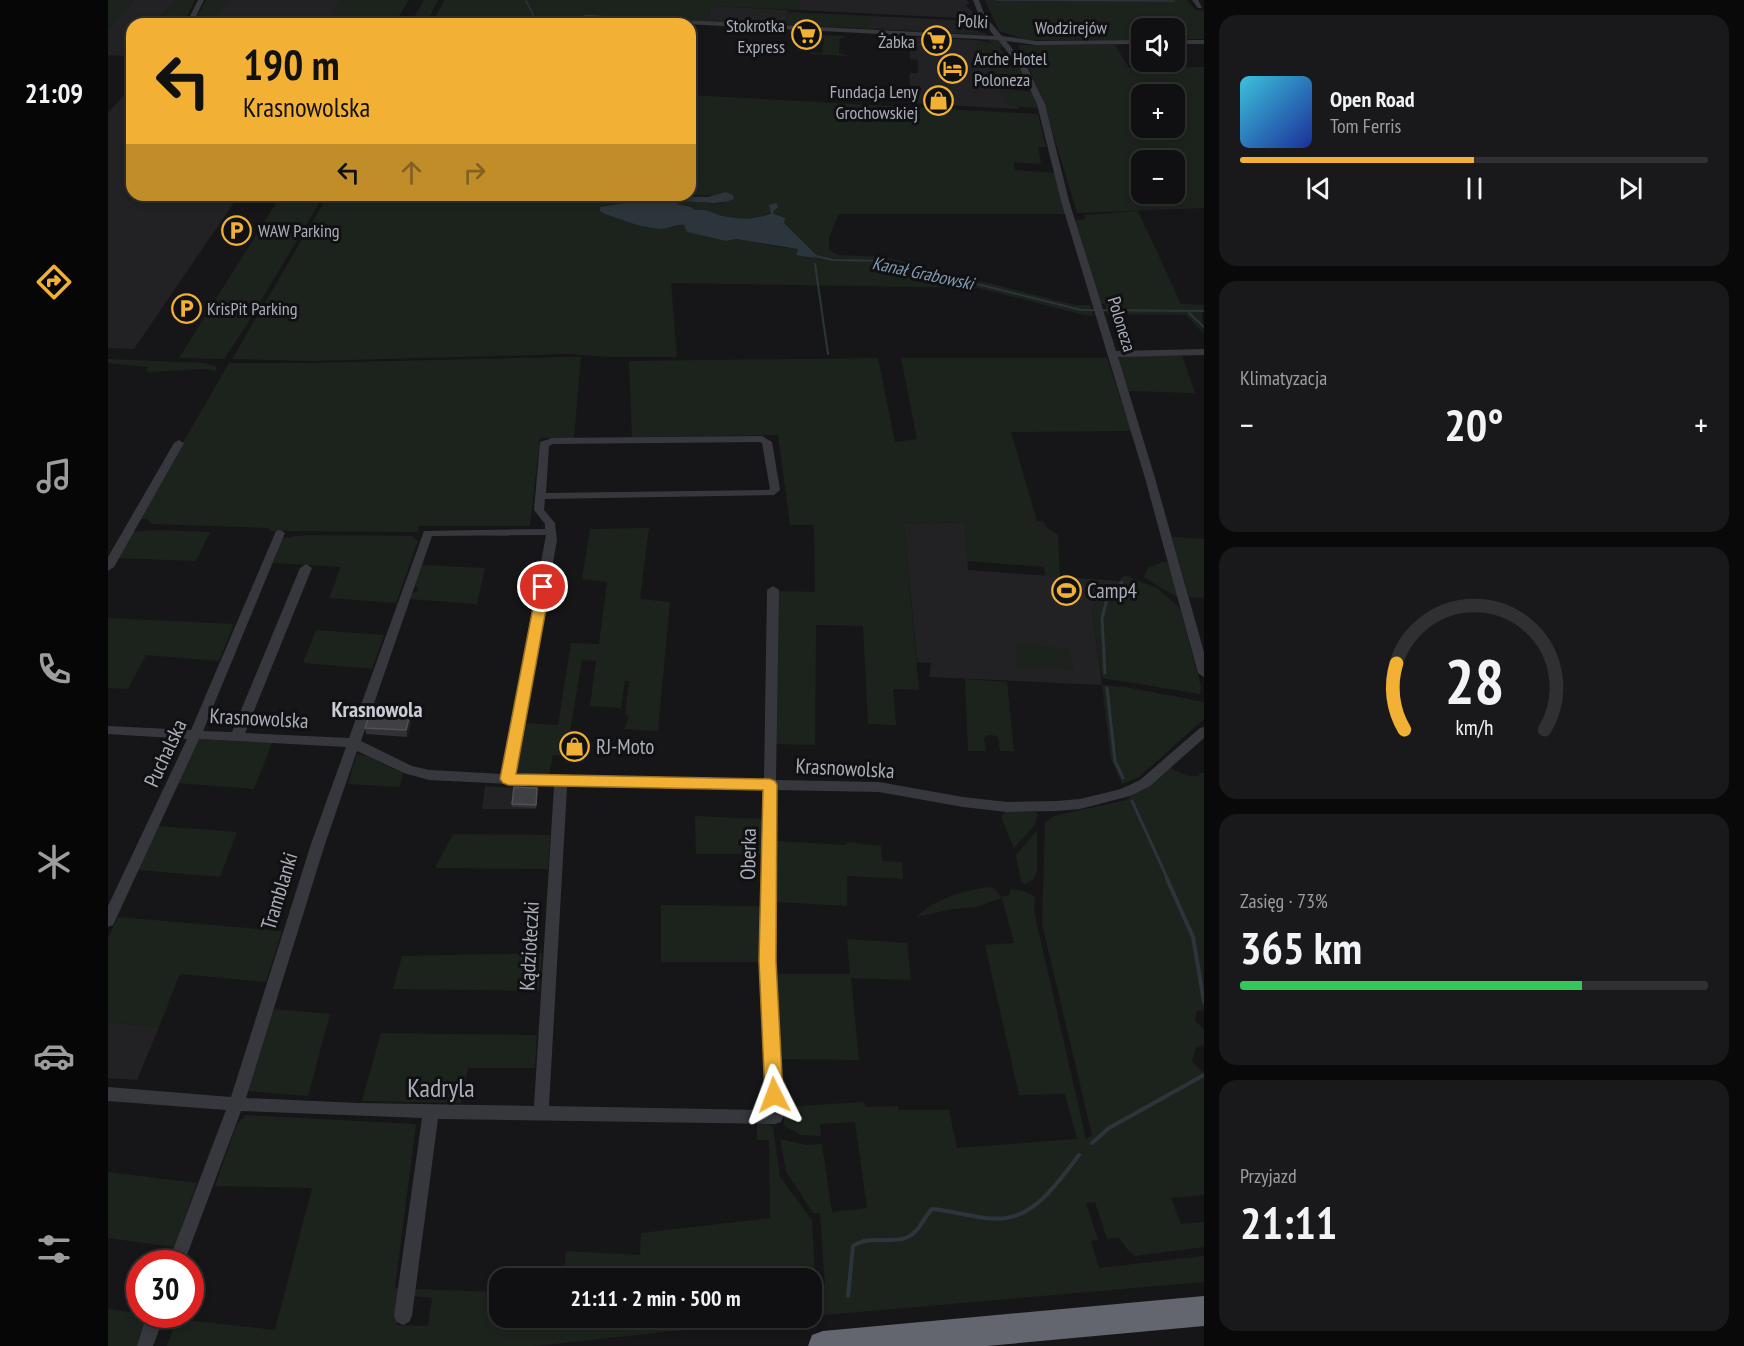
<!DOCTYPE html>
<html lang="pl">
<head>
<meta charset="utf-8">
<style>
  :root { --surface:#101012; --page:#19191b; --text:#f1f3f6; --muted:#9c9d9f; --line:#303032; --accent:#f2b134 }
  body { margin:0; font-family:"PT Sans Narrow",sans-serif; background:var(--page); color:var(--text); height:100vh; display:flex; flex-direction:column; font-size:22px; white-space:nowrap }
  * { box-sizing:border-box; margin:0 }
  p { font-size:20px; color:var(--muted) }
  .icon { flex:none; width:33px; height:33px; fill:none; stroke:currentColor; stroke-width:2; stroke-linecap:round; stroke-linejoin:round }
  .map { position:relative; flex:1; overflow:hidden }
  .drawer { display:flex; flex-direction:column; gap:15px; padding:15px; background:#09090a; width:540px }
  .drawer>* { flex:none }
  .top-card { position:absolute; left:18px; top:18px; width:570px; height:183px; border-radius:18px; box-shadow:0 3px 9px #0003,0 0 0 2px var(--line); background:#f2b134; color:#111; overflow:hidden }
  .tools { position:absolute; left:1023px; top:18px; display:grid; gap:12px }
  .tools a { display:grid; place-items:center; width:54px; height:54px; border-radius:12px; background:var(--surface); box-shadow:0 3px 9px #0003,0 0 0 2px var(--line); font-size:30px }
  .speed { position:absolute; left:18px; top:1250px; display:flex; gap:12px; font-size:30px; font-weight:700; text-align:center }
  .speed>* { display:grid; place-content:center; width:78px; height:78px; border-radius:50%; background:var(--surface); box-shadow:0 3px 9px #0003,0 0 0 2px var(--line); line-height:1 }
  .speed .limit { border:9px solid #d22; background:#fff; color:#111 }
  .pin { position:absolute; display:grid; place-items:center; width:51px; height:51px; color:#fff; margin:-26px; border:3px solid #fff; border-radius:50%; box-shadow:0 2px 6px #0007 }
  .me { position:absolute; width:66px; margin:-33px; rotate:357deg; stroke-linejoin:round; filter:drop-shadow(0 0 4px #0008) }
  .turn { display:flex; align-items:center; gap:21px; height:126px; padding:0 18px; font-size:27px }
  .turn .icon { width:78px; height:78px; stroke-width:2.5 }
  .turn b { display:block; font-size:42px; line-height:51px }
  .lanes { display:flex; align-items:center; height:57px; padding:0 18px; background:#0003; justify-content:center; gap:30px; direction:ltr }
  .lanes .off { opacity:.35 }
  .big { font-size:45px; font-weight:800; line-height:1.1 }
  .drawer .card { flex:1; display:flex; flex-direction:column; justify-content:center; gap:9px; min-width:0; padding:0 21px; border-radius:18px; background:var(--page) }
  .drawer .dial { align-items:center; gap:0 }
  .dial svg { height:156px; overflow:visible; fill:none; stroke:var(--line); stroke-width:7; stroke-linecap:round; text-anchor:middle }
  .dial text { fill:var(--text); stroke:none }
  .song { display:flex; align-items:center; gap:18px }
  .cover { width:72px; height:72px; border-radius:9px; background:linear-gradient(135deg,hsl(190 70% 55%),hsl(230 70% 35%)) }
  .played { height:6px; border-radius:3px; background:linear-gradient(90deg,var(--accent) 50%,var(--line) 50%) }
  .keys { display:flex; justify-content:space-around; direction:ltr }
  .heat { display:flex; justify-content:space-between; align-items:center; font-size:33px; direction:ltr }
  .charge { height:9px; border-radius:4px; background:linear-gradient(90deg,#34c759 73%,var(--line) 0) }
  .trip { position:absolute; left:381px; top:1268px; width:333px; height:60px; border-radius:18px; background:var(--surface); box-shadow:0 3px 9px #0003,0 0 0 2px var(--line); font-weight:800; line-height:60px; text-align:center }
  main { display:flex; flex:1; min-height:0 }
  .tabs { display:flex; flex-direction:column; width:108px; justify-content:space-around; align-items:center; background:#060607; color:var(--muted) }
  .tabs .icon { width:42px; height:42px }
  .tabs .selected { color:var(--accent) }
  .tabs b { font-size:27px; color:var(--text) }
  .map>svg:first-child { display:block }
</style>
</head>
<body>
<main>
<nav class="tabs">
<b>21:09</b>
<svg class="icon selected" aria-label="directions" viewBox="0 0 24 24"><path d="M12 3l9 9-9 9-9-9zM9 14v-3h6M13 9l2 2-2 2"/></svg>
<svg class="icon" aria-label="music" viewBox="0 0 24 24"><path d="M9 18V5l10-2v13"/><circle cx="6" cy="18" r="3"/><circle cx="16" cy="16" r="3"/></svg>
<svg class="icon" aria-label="phone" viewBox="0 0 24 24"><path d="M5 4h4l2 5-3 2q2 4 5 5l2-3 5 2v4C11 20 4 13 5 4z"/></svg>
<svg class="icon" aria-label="climate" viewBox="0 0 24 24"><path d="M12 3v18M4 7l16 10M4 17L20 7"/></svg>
<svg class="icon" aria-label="car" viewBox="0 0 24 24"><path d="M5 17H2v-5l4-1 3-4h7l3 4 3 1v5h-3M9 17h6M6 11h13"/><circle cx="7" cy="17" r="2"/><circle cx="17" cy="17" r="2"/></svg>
<svg class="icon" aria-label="filters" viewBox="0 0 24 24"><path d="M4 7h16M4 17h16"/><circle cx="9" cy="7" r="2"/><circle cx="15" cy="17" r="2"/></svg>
</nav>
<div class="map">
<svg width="1096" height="1346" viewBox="0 0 1096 1346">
  <rect width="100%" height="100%" fill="#161618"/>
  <g fill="#222225">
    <path d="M27,0H68L50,19L51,24H24V46L15,56L2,55L0,58V28Z"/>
    <path d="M121,0H234L220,20H122L118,24H99Z"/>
    <path d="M691,0H859L861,4L857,5L872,19L690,10Z"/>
    <path d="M603,6L680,10V12L677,24L599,20Z"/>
    <path d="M763,16L866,21L871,33L763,28Z"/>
    <path d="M802,37L867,40L872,51L879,54H874L883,61L879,63L895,82H888L901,106H910L911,109L801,103L802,73H810V60L802,59Z"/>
    <path d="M24,86V195H131L26,349L0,348V113Z"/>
    <path d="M857,522L860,570L1011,581L988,603L984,610L994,685L821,677L823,663L809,662L796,524Z"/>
    <path d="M377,786L430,789L428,809H374Z"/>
    <path d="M0,1022L51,1027L29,1080L0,1078Z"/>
  </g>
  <g fill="#1c231d" fill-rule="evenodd">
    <path d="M0,0H27L0,28Z"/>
    <path d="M68,0H87L75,24H51L50,20Z"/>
    <path d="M98,0H121L99,24H85Z"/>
    <path d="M234,0H301L286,24H118L122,20H219Z"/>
    <path d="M316,0H330L318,24H302Z"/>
    <path d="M337,0H691L690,10L603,6L599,19L661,23L657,25L476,19L474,24H323Z"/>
    <path d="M877,0H1079L1087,10L1096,11V39H1067L1066,28H1034L1033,40H919L891,31Z"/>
    <path d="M680,12L763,16V28L877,33L878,35L667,24H677Z"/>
    <path d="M712,35L737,36V38H732L731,53L743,56L702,54V52L714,53L716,38L711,37Z"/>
    <path d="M881,39L890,40L894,46L892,48L906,67H912L916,75H885L878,64L883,61H877L873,54L878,53L872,52L867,40L885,43L881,42Z"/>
    <path d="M910,45H1007L1021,68L1096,67V208L969,213L934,97ZM1034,94H1066V128H1034ZM1034,160H1066V194H1034Z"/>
    <path d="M891,88L925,92L930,108L901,106Z"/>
    <path d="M582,95L930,114L938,147H930L933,164L906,162L907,170L947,173L958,214H731L721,237V250L730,255L777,257L967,305H982L986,316L975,315L871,288L563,283L569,357H503L461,354L205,361L124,359L220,195H516L535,200L492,207C511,217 531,228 552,229C561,229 567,224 576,225L580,232L618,241L628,239L678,248H690L688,255L705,258L708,256L676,223L675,217L666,214L665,212L670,207L662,209L663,214C647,219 631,220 615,216C603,213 599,209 587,210L583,207L569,204L570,202C586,200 601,205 617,203L610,196L582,195Z"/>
    <path d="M173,195H216L138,326L116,359L71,358Z"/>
    <path d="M1030,211L1073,304L1096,305L1094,316L1096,334L1078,315L999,314L997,304H992L967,221L977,219V215Z"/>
    <path d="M1014,356H1074L1087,393L1020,391L1010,360Z"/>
    <path d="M457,357H473L466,438H432L422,526H311L310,532L161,531V528L44,524L39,519H31L121,363H199Z"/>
    <path d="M770,358L787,442L809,439L793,358H999L1023,431L903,432L929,521H935L939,528L950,535L952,577L937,576L936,567L859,561L857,522L796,524L811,690L785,689L788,725L760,724L755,626L708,625L707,745L667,744L668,591L707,592L706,525H682L670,435L524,437L521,361Z"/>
    <path d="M0,359L97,363L108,367V371L95,369L42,372L38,371L40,367L0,363Z"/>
    <path d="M541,528L532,599L562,602L550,731L516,729L521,717L517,714L521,681H517L513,708L482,706L488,661L474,660L458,756L445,755L441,775L412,774L408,771L416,723L450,725L463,643L491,644L499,582L474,579L482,529Z"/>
    <path d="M48,530L102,532L88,561L9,558L24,532Z"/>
    <path d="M197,535L304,536L310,541L288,603L221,598L233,567L165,563L175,538Z"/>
    <path d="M1064,537L1096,539V598L1081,597Z"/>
    <path d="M1054,562H1060L1070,598L1036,577L1040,568Z"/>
    <path d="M314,565L377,568L369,604L301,599L304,593L308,592L310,588L307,586Z"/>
    <path d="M1017,575L1050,589L1072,608L1093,687L1092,694L994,678L984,610L988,603Z"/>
    <path d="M0,618L126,624L111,661L38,655L20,689L0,688Z"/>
    <path d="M208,630L276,635L264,669L195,663Z"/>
    <path d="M907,644L961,648L966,670L915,668L910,666Z"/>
    <path d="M857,679L899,682L906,751H892L890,736L880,735L876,738L878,751H860Z"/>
    <path d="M994,685L1017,687L1091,701L1096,703V719L1031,777L1014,784L1003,759Z"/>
    <path d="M89,739L164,743L146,789L70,783Z"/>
    <path d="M249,754L256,755L295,773L292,787L240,784Z"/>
    <path d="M1062,768L1080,776H1091L1090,773H1096V1010L1089,1011L1087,1021L1096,1029V1045L1088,1048L1084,1061L1096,1073V1195L1063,1198L1073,1224L1096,1222V1247L1027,1256L1019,1249L1011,1238L999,1239L987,1202L978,1203L990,1240L983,1241L991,1268L1096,1256V1282L704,1316V1289L717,1285L712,1213H705L678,1171L672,1139L698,1145L714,1144L724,1212L759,1208L747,1122L712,1124L713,1136L692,1135L676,1125L675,1107L756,1102L757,1107L790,1106V1110H841L849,1148L969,1139L957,1094L911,1095L877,945L906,943L894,898L868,907L839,910L809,917C826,898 858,890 883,887L887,889L893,897L901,895L903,889L916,891L927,897L926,911L978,1139L984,1135L934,924L937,823L946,816L1018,800Z"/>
    <path d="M898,811L928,812L930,815L926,826L906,848L893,817Z"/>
    <path d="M587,816L657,819L656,854H588Z"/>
    <path d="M50,826L129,832L112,877L30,870Z"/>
    <path d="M929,830V871L926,879L917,884L913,882L908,855Z"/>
    <path d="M345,834L442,835L440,869L327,868Z"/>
    <path d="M667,841L738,845L739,842L773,846L774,861L794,862L795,879L739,876V906L667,902Z"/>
    <path d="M553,905L654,906L651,940L654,962H553Z"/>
    <path d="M10,917L174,931L158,982L72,974L51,1027L0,1022V938Z"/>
    <path d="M739,939L799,943L803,980L743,978L751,1060L672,1059L667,974H742Z"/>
    <path d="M434,953L431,991L285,989L294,956Z"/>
    <path d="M166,1009L222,1014L200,1096L139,1091Z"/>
    <path d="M273,1033L429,1035L427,1068H360L353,1103L254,1101Z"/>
    <path d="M138,1115L308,1124L287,1288L295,1289L289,1325L320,1326L324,1298L305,1296L306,1289L391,1292L392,1317H698L426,1346H59L65,1329L57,1328L61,1318L167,1330L204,1188L107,1186L129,1124Z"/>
    <path d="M657,1123L665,1127L672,1177L704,1220L707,1273L700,1278H686L581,1267L544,1269V1278H455L458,1251L532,1255L533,1233L662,1218L661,1140H649V1124Z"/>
    <path d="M0,1172L89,1183L66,1247L0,1238Z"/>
    <path d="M0,1309L40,1314L29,1346H0Z"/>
  </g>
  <path fill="#2c353c" d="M618,192L625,195L626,199C607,207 590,200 570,202L569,204L583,207L587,210C601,209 602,213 615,216C631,220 647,219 663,214L661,205L668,203L670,207L665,212L666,214L677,218L676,223L708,255L705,258L688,255L690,249L628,239L618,241L579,232L576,225C567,224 561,229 553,229C534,228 515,220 497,214L492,211V207L534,200L516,195L600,197Z"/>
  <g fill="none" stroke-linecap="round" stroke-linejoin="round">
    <g stroke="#2c353c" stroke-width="1.5">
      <path d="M889,0L1066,1"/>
      <path d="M418,1L425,14L423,23"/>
    </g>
    <g stroke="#2c353c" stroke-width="2">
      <path d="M703,255L725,260L777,261L973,310L1096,311"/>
      <path d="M707,264L720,354"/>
      <path d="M1081,313L1096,327"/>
    </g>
    <g stroke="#2c353c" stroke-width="3">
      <path d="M997,673L994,618L999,599L1014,582"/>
      <path d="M999,688L1007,761L1015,778"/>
      <path d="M1024,801L1060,880"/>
    </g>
    <g stroke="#2c353c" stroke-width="4">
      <path d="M1059,879L1085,937L1096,1002"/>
      <path d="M984,1143L1001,1128L1096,1075"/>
      <path d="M740,1296L745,1246C763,1234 782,1245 800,1237C812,1231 815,1218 824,1209C848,1211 874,1221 898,1218C930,1214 953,1178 971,1155"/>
    </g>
    <g fill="#37383d" fill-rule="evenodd">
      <path d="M90,0H96L84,24H78Z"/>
      <path d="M865,0H871L877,16L894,36L928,41L1034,40V44L928,45L898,41L919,67L937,104L961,201L1008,351L1096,349V355L1010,357L1047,478L1096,652V677L1090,673L1037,478L953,201L929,104L912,68L890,40L477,19L474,17L477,15L886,36L871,16Z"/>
      <path d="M1084,0H1090L1094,8H1090Z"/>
      <rect x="1066" y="40" width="30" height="4"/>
      <path d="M654,436L664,442L672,490L666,495L437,499L436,510L447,523L449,540L407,775L656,780L659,590L665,586L671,590L668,780L771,782L855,797L899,802L948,801L972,799L1013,789L1032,780L1092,728L1096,727V738L1042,786L1022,796L972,809L948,811L899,812L855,807L771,792L668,790L666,961L675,1117L673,1122L667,1124L330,1119L304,1316L301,1322L295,1325L289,1322L286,1316L314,1118L133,1111L76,1263H60L118,1110L0,1101V1087L123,1097L203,844L238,747L91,739L7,921L5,925L0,927V906L79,739L0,734V726L83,730L168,531L172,530L177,533L95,731L124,732L192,568L198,564L204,568L137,733L241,738L316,531L437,529V524L426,510L432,442L444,438ZM652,442L654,443L662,489L660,490L438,493L441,446L445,444ZM438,535L394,774L321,770L304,766L253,741L324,536ZM249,751L296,773L321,780L446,786L426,1106L250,1103L138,1098L217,844ZM459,787L655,789L652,961L659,1110L441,1106Z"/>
      <path d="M71,440L76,443L6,567L0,571V557L66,443Z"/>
      <path d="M39,1314H57L45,1346H29Z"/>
    </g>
    <path fill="#63666e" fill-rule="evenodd" d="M1096,1296V1326L879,1346H700L704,1335L715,1331Z"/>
  </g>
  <g fill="#323236">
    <path d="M303,722L299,737L258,734L257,728Z"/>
    <path d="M429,788L428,808L404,807V804Z"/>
  </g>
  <path fill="#212124" d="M302,715L303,722L299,737L298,730Z"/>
  <g fill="#3f3f44" stroke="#4f5156" stroke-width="1.5">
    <path d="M262,713L302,715L298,730L257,728Z"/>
    <path d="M406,787L429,788L428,805L404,804Z"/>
  </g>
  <path fill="#f2b134" stroke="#9d7322" stroke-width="1.5" d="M435,583L442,587L408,774L662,779L667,781L669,785L668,961L675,1095L672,1101L666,1103L660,1101L657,1095L651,961L655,790L400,785L395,783L392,779L429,587Z"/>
  <defs>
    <symbol id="supermarket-ring" viewBox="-11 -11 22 22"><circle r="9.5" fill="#111113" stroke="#f2b134" stroke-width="1.5"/><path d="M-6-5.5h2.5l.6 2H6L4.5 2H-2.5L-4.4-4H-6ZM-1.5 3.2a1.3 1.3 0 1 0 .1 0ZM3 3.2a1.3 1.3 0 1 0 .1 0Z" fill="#f2b134"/></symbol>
    <symbol id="hotel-ring" viewBox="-11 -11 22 22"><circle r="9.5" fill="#111113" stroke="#f2b134" stroke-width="1.5"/><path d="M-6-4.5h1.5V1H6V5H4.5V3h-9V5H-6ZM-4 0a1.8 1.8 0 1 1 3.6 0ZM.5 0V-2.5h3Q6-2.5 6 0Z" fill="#f2b134"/></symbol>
    <symbol id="shop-ring" viewBox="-11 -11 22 22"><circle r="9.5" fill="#111113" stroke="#f2b134" stroke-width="1.5"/><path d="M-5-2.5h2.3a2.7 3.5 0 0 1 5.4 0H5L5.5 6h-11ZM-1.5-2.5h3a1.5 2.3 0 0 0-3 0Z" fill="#f2b134"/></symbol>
    <symbol id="parking-ring" viewBox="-11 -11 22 22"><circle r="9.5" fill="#111113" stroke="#f2b134" stroke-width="1.5"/><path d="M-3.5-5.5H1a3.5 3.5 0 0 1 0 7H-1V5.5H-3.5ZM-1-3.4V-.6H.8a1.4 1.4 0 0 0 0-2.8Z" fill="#f2b134"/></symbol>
    <symbol id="stadium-ring" viewBox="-11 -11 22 22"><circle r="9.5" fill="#111113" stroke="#f2b134" stroke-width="1.5"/><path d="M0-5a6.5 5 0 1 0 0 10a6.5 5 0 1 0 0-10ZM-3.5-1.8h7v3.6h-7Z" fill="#f2b134"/></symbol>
  </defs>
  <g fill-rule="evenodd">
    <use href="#supermarket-ring" x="682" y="18" width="33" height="33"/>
    <use href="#supermarket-ring" x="812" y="24" width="33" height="33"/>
    <use href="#hotel-ring" x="828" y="52" width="33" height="33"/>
    <use href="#shop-ring" x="814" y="84" width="33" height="33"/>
    <use href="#parking-ring" x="112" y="214" width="33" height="33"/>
    <use href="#parking-ring" x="62" y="292" width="33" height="33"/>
    <use href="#stadium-ring" x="942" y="574" width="33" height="33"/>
    <use href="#shop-ring" x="450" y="730" width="33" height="33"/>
  </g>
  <g text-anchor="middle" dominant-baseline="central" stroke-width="6" stroke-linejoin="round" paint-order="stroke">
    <g font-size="18" fill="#a8adb8" stroke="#111113">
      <text transform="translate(865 21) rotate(3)">Polki</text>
      <text x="963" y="27">Wodzirejów</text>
      <text transform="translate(1014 324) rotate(73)">Poloneza</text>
    </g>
    <g font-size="18" fill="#a8adb8" stroke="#111113" text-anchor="end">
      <text x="677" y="25">Stokrotka<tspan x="677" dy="21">Express</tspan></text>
      <text x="807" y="41">Żabka</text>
      <text x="866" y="58" text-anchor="start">Arche Hotel<tspan x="866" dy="21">Poloneza</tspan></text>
      <text x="810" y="91">Fundacja Leny<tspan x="810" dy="21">Grochowskiej</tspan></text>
      <text x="150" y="230" text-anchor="start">WAW Parking</text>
      <text x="99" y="308" text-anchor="start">KrisPit Parking</text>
    </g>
    <g font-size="18" font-style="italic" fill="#7f9bb3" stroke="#111113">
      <text transform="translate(815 273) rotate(12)">Kanał Grabowski</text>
    </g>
    <g font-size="21" fill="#a8adb8" stroke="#111113" text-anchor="start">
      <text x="979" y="590">Camp4</text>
      <text x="488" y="746">RJ-Moto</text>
    </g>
    <g font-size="21" fill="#a8adb8" stroke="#111113">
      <text transform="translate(151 718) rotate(3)">Krasnowolska</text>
      <text transform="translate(57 753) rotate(-65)">Puchalska</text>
      <text transform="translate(737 768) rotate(3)">Krasnowolska</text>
      <text transform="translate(640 854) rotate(-89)">Oberka</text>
      <text transform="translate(171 891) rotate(-73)">Tramblanki</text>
      <text transform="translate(421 946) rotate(-87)">Kądziołeczki</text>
    </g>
    <g font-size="22" font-weight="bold" fill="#c9ccd4" stroke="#111113">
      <text x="269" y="709">Krasnowola</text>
    </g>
    <g font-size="26" fill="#a8adb8" stroke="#111113">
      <text x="333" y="1087">Kadryla</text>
    </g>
  </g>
</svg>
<div class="tools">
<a><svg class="icon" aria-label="sound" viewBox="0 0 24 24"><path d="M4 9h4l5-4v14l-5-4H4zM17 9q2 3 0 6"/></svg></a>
<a>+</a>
<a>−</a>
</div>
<div class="speed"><div class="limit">30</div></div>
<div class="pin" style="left:435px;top:587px;background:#d93025"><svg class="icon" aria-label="arrive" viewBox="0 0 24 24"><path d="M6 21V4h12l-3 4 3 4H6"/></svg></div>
<svg class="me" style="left:666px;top:1095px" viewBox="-20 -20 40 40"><path d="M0-17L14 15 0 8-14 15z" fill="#f2b134" stroke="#fff" stroke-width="4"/></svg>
<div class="trip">21:11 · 2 min · 500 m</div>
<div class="top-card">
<div class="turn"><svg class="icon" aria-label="left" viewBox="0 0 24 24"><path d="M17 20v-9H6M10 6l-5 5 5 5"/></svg><div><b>190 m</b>Krasnowolska</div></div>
<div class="lanes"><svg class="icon" aria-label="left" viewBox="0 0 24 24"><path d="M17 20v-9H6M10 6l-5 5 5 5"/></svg><svg class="icon off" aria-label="ahead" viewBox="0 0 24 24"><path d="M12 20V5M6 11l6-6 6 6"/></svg><svg class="icon off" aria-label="right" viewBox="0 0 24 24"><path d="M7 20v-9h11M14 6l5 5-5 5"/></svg></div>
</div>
</div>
<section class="drawer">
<div class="card">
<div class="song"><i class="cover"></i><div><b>Open Road</b><p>Tom Ferris</p></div></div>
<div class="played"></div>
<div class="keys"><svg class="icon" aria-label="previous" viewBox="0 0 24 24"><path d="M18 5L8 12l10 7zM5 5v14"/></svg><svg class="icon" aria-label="pause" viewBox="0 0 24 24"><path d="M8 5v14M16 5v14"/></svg><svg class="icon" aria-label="next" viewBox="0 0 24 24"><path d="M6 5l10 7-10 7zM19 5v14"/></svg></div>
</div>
<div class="card"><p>Klimatyzacja</p>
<div class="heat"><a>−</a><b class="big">20°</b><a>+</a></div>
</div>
<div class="card dial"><svg viewBox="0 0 100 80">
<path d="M14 69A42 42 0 1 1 86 69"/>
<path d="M14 69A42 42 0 0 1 10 35" stroke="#f2b134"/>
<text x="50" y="56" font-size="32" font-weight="700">28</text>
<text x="50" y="72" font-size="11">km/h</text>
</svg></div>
<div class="card"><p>Zasięg · 73%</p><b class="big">365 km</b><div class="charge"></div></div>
<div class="card"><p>Przyjazd</p><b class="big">21:11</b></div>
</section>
</main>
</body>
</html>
